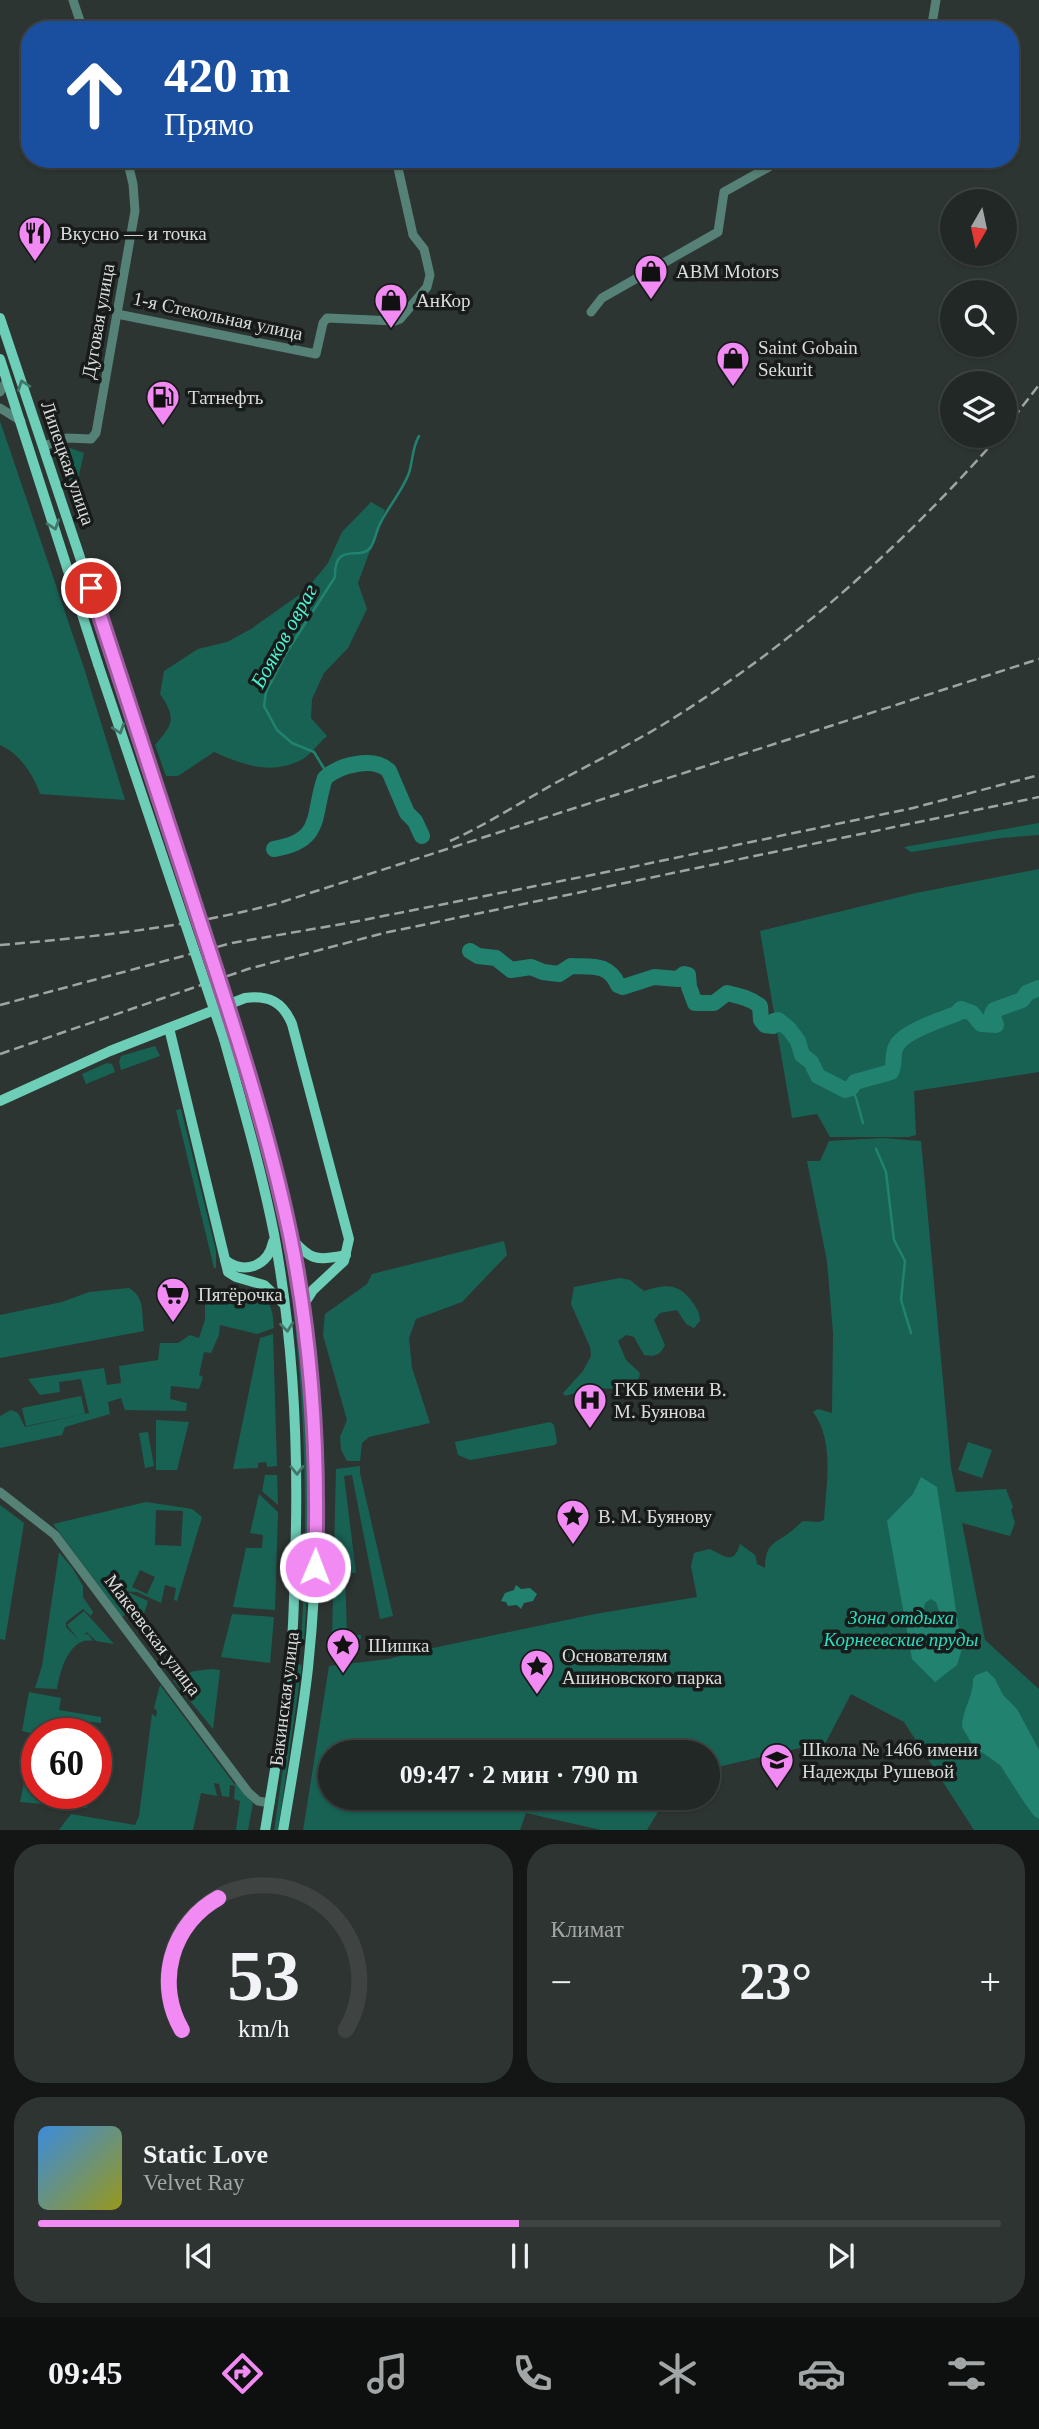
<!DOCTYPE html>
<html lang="ru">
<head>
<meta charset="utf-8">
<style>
  :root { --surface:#222826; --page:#2e3432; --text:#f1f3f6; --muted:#a2a6a7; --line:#3f4443; --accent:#f28af3 }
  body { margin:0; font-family:Georgia,serif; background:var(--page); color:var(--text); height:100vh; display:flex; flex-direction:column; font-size:26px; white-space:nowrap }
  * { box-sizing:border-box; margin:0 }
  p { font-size:23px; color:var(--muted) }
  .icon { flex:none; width:38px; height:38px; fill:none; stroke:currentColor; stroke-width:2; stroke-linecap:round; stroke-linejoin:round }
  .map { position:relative; height:1830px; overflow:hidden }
  .drawer { display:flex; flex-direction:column; gap:14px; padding:14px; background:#131615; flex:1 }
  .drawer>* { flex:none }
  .banner { position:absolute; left:21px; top:21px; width:998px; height:147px; border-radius:28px; box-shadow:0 2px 5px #0004,0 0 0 2px var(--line); background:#1a4fa0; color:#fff; overflow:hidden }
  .needle { width:46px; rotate:189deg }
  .fabs { position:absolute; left:940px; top:189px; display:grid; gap:14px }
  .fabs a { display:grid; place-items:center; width:77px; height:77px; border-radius:50%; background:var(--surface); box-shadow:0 2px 5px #0004,0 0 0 2px var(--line); font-size:35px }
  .speed { position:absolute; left:21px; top:1718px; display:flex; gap:14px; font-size:35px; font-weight:700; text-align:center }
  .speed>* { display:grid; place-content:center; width:91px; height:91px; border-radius:50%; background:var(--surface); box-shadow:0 2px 5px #0004,0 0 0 2px var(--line); line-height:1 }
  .speed .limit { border:10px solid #d22; background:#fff; color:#111 }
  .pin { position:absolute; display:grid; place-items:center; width:60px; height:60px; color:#fff; margin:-30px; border:4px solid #fff; border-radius:50%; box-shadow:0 2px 7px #0007 }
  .me { position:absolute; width:77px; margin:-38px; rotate:1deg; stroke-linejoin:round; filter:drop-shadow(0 0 5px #0008) }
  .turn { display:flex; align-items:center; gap:24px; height:147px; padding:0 28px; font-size:32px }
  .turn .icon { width:91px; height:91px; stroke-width:2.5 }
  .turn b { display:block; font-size:49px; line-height:60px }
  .big { font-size:52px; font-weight:600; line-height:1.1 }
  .drawer .tile { flex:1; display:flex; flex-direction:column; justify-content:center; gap:10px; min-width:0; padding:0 24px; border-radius:28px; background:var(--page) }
  .drawer .dial { align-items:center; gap:0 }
  .dial svg { height:182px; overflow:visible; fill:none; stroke:var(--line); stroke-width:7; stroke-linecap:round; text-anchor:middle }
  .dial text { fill:var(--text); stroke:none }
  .song { display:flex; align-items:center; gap:21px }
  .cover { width:84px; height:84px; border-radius:10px; background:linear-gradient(135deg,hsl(210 70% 55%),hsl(60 70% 35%)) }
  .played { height:7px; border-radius:4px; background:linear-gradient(90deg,var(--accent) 50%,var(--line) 50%) }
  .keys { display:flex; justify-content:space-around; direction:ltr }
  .heat { display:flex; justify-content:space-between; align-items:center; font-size:38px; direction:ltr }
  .drawer .tiles { flex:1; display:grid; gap:14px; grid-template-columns:1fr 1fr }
  .tile:last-child { grid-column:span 2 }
  .trip { position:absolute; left:318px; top:1740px; width:402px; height:70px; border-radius:35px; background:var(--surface); box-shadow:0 2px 5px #0004,0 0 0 2px var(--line); font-weight:600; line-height:70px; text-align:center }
  .tab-bar { display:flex; height:112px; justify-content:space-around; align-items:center; background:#0e100f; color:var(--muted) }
  .tab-bar .icon { width:49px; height:49px }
  .tab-bar .selected { color:var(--accent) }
  .tab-bar b { font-size:32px; color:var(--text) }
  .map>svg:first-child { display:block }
</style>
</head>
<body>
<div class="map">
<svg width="1039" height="1831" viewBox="0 0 1039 1831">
  <rect width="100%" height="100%" fill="#2d3532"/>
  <g fill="#186254" fill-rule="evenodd">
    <path d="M0,421L84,668L125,800L40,794C34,775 19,753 0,745Z"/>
    <path d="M70,448L84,453L74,496L60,450Z"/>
    <path d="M371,502L385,510L358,583L367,609L348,648L324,673L312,699L311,718L327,736C319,743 311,754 303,759C272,776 244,765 214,752L178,776H166L155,745C173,724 177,719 160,694L164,671L198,649L227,642L251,629L306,590L328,563L342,532Z"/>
    <path d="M1039,823V835L1001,838L911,852L904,847Z"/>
    <path d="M1039,869V1072L914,1091L916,1135L909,1137H830L817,1114L792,1118L760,931L916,893Z"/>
    <path d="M155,1046L160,1056L121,1070L119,1062L121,1056Z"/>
    <path d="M107,1063L112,1064L115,1072L86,1084L82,1074Z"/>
    <path d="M181,1109L216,1251V1268H214L176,1110Z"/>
    <path d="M883,1138L921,1141L951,1468L956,1492L1006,1489L1013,1507L1011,1510L1015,1523L1010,1536L962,1523L985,1640L1039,1689V1830H974L904,1722L851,1694L826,1742L709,1769V1752H331V1797H667L647,1830H601L526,1813L520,1830L303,1831L329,1666L389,1659L414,1652L595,1614L697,1597L691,1566L694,1553L709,1549C725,1555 733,1567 740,1544L755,1555L757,1564L765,1568C766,1549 768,1546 785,1536C791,1532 797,1526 803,1521L818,1522L824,1520C826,1486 835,1441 813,1412L818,1409L832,1413L833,1333L827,1261L807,1161H820L829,1141Z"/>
    <path d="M504,1241L507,1255L462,1302L416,1319L409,1338L412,1368L430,1423L369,1437L362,1443L360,1461H347L341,1450L340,1437L347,1420L323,1335L325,1314L367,1284L372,1274Z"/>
    <path d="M620,1278L630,1280L644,1291C665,1285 676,1282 691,1300C696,1308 700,1311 700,1321L694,1328L686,1324L677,1310L660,1313L654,1320L665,1345C660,1355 656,1357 644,1355L634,1337L626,1335L618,1341L626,1360L640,1373L638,1382L619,1389L592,1388L565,1396L563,1393L583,1371L591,1356L590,1347L571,1304L574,1287Z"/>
    <path d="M129,1288C146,1298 141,1314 144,1331L0,1358V1315L62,1302L89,1292Z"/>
    <path d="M249,1291C270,1296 273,1308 274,1328L257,1334L220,1325L219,1335L211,1353L204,1352L199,1375L203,1377L199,1389L171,1386L170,1399L187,1403L186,1411L125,1410L121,1398L108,1402L110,1414L65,1427L62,1435L0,1448V1416L11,1410L18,1413L25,1427L89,1413L81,1379L59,1382L60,1392L40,1395L28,1379L104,1368L107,1385L121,1383L119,1366L158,1360L160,1343H178L190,1335L199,1338L205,1320V1301L218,1296Z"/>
    <path d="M294,1314H298C309,1423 312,1532 304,1642H301C308,1532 306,1424 294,1314Z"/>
    <path d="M273,1334L277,1466L267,1467L266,1462L258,1463V1468L233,1469L260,1338Z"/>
    <path d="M81,1396L85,1414L26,1426L22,1408Z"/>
    <path d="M156,1420L189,1422L177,1470H156Z"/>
    <path d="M550,1422L554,1425L557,1442L555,1445L470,1460L458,1455L455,1442Z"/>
    <path d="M148,1432L154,1466L145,1468L139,1433Z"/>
    <path d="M968,1442L992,1450L982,1478L958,1470Z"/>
    <path d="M360,1466V1473L393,1616L380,1619L352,1475L344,1476L356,1573H345L347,1634L361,1635V1639H332L336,1469Z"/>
    <path d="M265,1475H277L278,1505L262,1491Z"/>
    <path d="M259,1494L278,1512L275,1610L233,1607L246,1548H262L263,1535L250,1533Z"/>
    <path d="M146,1502L192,1509L202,1517L177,1601L174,1600L176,1588L165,1585L161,1603L137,1592L122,1591L117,1596L124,1605L120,1597L130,1593L148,1601L141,1623L134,1621L129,1612L122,1617L53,1524ZM156,1510L183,1511L181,1546L155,1545ZM140,1570L155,1577L147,1594L132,1587Z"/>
    <path d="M0,1505L24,1523L5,1640L0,1639Z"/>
    <path d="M59,1552L73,1569L83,1586V1597L93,1612L91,1616L83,1609L66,1622V1627L79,1640L67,1625L84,1611L114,1644L96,1641L87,1632L84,1635L88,1634L93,1641C70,1636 60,1670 57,1689L35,1688L42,1666Z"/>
    <path d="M232,1614L274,1617L270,1663L221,1657Z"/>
    <path d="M298,1664L302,1665L278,1830L274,1831Z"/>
    <path d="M211,1669L220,1670L213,1729L173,1680L194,1671Z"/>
    <path d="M160,1685L235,1785L236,1780L253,1803L248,1830H236L240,1801L234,1799L235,1786L230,1785L229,1797L222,1796L219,1784L214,1783L217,1796L201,1793L193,1830L58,1831L71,1814L135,1825L139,1816L152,1714L156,1717L157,1711L154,1708Z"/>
    <path d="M29,1692L61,1698L59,1710L101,1717V1723L84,1721L82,1734H37V1794H89L87,1808L20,1802L34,1734L22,1731Z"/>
  </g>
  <g fill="#20826f" fill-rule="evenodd">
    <path d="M921,1477L937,1487L962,1649L957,1665L935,1682L912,1659L887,1521L913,1494ZM931,1599L936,1602L945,1628L939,1624L929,1623L924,1609L925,1603Z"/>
    <path d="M516,1585L521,1589L530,1588L537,1594L533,1601L524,1603L521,1609L517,1605L508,1606L506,1602L501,1601L505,1593L514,1590Z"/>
    <path d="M987,1671L995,1679L1003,1695L1017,1709L1039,1750V1819L1034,1816L1022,1799L1000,1765L973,1746L962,1727C962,1710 974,1695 973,1679L976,1675Z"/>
  </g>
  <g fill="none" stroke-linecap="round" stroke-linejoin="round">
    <g stroke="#20826f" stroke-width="2.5">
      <path d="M328,775L314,752L292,743L277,730L264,706L266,692L288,650L335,577C334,540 361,562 371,547C375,540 376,533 379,526C387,508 402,492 409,473C413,460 412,448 419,436"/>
      <path d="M851,1088L856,1098L863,1123"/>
      <path d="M876,1149L886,1172L894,1240L905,1261L901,1300L911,1333"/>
    </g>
    <g stroke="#20826f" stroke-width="16">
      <path d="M274,849C324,841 312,815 325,778C339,765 374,756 389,771L407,813L415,821L422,836"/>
      <path d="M470,951L478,956L496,958L511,970L531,967L543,972L559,974L571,966C592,967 609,963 618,985L623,987L654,977L678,979L684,974L688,975L689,987L695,1003H714L727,993C739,996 750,998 760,1006L761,1020L765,1025L773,1026L774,1021L778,1020L789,1029L798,1041L802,1055L811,1062L818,1076L845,1090L851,1088L855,1082L891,1072C896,1063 891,1053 897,1045C904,1032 942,1019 956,1014L961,1009L972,1013L981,1024L996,1025L992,1014L994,1010L1022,1000L1027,993L1039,988"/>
    </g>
    <g stroke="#558176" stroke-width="9">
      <path d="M73,0L83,30"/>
      <path d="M931,30L936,0"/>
      <path d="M591,312L602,298L718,232L724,192L783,159"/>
      <path d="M117,314L316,354L323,323L327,318L395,321L400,319L427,287L430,275L424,249L413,235L396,159"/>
      <path d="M0,392L7,380"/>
      <path d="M0,408L21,421"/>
      <path d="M44,446L67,438L91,439L96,433L135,211L133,184L127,159"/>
      <path d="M0,1492L55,1535L248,1792L258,1801L270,1803"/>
    </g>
    <g stroke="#6ecfb8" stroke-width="10">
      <path d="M0,318L114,659"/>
      <path d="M0,359L98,664"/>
      <path d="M169,1028L228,1272L236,1277L264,1285L283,1303"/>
      <path d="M237,1035C267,1139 296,1243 308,1350C319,1455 319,1563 308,1668C302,1722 292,1776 283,1831"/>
      <path d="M224,1039C242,1104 261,1168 274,1234C294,1342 299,1453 295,1562C294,1595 294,1629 290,1663C284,1719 274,1775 265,1831"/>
      <path d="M0,1101L110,1051L245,998C269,995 283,1002 292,1024L349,1239L344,1261L313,1290L302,1307"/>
      <path d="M291,1238C312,1262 317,1260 346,1255"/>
      <path d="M225,1260C245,1275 268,1266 273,1242"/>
    </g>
    <g stroke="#9fa5a3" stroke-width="2.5" stroke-dasharray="10 5" stroke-linecap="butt">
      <path d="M1004,430L1039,385"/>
      <path d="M450,841C488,824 524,800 561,780C598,760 637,741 672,719C797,641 903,545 999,436"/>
      <path d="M0,945C94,937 188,927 279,903L1039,659"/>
      <path d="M0,1005L232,943L348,923L627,868L913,808L1039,775"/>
      <path d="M0,1054L248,969L384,933L1039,797"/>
    </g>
    <g stroke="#6ecfb8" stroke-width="10">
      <path d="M114,659L237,1035"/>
      <path d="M98,664L224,1039"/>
    </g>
  </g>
  <defs><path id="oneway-chevron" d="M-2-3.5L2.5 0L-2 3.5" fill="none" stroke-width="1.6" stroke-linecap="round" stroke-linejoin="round" transform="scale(1.75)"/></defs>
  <g stroke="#437569">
    <use href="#oneway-chevron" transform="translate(23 385) rotate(-109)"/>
    <use href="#oneway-chevron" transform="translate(54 525) rotate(72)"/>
    <use href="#oneway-chevron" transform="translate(119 729) rotate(71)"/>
    <use href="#oneway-chevron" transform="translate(287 1327) rotate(84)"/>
    <use href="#oneway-chevron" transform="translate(297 1470) rotate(89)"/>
  </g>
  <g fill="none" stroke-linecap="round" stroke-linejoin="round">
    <defs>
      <path id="route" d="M91,588C126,695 161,803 196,910C231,1017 267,1125 290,1235C312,1344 319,1456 315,1567"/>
    </defs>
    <use href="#route" stroke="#9d5a9e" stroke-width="18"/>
    <use href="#route" stroke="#f28af3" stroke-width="12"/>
  </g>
  <defs>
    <symbol id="restaurant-pin" viewBox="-11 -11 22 30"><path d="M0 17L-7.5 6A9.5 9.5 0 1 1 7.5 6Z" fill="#f28af3" stroke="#181b1a"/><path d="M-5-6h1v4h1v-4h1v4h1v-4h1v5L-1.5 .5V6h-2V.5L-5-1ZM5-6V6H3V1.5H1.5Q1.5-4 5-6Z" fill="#111"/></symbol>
    <symbol id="shop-pin" viewBox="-11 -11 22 30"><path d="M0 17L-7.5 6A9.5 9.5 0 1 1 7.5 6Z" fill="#f28af3" stroke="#181b1a"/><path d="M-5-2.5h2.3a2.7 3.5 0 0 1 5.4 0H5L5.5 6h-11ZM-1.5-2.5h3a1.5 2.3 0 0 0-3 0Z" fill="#111"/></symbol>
    <symbol id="fuel-pin" viewBox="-11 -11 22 30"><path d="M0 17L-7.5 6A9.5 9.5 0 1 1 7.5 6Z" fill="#f28af3" stroke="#181b1a"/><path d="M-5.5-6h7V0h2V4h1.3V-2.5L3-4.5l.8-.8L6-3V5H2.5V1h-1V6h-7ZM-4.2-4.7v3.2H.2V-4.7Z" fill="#111"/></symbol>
    <symbol id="supermarket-pin" viewBox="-11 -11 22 30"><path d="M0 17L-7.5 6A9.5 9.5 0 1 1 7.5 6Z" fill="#f28af3" stroke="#181b1a"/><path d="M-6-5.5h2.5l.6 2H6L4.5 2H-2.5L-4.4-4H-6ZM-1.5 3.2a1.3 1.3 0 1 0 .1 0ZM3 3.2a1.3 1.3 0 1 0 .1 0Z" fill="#111"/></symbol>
    <symbol id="hospital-pin" viewBox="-11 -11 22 30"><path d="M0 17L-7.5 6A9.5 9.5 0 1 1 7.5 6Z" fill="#f28af3" stroke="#181b1a"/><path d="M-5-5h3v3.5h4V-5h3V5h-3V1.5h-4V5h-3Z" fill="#111"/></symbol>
    <symbol id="sight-pin" viewBox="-11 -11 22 30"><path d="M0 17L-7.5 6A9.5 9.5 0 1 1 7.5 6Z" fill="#f28af3" stroke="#181b1a"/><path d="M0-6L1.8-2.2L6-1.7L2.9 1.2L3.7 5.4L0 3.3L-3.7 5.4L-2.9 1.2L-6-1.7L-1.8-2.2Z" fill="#111"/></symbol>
    <symbol id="school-pin" viewBox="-11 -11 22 30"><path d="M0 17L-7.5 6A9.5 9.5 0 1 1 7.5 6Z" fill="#f28af3" stroke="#181b1a"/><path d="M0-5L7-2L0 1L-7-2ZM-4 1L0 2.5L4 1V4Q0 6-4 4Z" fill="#111"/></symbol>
  </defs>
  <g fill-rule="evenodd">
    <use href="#restaurant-pin" x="16" y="214" width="38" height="52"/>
    <use href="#shop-pin" x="632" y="252" width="38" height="52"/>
    <use href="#shop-pin" x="372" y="281" width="38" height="52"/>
    <use href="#shop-pin" x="714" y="339" width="38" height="52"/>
    <use href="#fuel-pin" x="144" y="378" width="38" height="52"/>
    <use href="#supermarket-pin" x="154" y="1275" width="38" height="52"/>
    <use href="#hospital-pin" x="571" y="1381" width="38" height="52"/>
    <use href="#sight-pin" x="554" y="1497" width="38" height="52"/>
    <use href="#sight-pin" x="324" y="1626" width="38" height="52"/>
    <use href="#sight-pin" x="518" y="1647" width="38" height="52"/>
    <use href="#school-pin" x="758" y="1741" width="38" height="52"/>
  </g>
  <g text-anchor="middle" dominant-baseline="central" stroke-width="7" stroke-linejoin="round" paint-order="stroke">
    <g font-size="19" fill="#d9dedd" stroke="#181b1a" text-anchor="start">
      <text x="60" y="233">Вкусно — и точка</text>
      <text x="676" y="271">ABM Motors</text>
      <text x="416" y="300">АнКор</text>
      <text x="758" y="347">Saint Gobain<tspan x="758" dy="22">Sekurit</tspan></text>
      <text x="188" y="397">Татнефть</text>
      <text x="198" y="1294">Пятёрочка</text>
      <text x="614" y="1389">ГКБ имени В.<tspan x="614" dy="22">М. Буянова</tspan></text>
      <text x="598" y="1516">В. М. Буянову</text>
      <text x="368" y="1645">Шишка</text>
      <text x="562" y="1655">Основателям<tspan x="562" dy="22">Ашиновского парка</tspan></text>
      <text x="802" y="1749">Школа № 1466 имени<tspan x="802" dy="22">Надежды Рушевой</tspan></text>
    </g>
    <g font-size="19" fill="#d9dedd" stroke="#181b1a">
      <text transform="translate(218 316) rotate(12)">1-я Стекольная улица</text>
      <text transform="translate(98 321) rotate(-80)">Дуговая улица</text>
      <text transform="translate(68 463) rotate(71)">Липецкая улица</text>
      <text transform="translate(153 1635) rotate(53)">Макеевская улица</text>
      <text transform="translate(284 1699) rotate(-83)">Бакинская улица</text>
    </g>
    <g font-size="19" font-style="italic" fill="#25dfbf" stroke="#181b1a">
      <text x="901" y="1617">Зона отдыха<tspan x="901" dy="22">Корнеевские пруды</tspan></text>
    </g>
    <g font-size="21" font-style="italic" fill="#48f3d2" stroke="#181b1a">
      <text transform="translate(284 636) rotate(-61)">Бояков овраг</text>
    </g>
  </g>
</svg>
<div class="fabs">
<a><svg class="needle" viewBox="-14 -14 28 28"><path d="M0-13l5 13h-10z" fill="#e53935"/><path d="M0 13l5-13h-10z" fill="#a2a6a7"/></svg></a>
<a><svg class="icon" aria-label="search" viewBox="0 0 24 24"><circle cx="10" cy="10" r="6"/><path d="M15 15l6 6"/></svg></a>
<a><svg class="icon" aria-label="layers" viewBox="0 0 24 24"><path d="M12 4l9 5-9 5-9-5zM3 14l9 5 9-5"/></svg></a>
</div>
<div class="speed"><div class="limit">60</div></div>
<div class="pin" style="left:91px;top:588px;background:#d93025"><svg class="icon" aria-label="arrive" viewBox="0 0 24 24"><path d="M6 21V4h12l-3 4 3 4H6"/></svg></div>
<svg class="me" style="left:315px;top:1567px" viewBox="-20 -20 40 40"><circle r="17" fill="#f28af3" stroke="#fff" stroke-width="3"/><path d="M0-11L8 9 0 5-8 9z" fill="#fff"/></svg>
<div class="trip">09:47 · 2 мин · 790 m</div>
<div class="banner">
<div class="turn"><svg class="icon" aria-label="ahead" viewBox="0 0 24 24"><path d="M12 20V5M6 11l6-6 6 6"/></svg><div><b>420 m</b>Прямо</div></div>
</div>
</div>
<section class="drawer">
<div class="tiles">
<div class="tile dial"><svg viewBox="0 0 100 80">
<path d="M14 69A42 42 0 1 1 86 69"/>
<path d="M14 69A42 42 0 0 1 30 11" stroke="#f28af3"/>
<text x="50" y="56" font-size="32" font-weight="700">53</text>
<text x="50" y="72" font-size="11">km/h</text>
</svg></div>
<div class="tile"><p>Климат</p>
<div class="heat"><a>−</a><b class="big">23°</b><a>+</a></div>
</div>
<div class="tile">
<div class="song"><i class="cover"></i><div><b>Static Love</b><p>Velvet Ray</p></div></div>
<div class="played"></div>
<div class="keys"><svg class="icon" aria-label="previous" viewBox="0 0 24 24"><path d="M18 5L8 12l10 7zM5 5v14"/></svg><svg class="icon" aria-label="pause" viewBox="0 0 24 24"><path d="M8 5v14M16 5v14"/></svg><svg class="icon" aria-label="next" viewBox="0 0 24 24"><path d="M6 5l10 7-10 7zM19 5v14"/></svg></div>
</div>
</div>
</section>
<nav class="tab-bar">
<b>09:45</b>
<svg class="icon selected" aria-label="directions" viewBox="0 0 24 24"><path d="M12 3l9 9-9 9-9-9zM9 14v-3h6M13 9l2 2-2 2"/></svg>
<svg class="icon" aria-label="music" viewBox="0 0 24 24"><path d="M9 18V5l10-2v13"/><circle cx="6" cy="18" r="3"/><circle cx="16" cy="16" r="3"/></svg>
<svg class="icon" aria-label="phone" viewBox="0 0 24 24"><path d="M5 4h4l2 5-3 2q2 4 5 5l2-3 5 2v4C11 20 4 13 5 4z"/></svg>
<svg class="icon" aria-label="climate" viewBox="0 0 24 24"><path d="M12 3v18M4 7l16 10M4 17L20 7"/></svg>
<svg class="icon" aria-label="car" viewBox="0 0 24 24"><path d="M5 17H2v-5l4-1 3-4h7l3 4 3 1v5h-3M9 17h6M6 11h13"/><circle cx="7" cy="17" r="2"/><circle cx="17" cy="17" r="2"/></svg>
<svg class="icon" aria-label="filters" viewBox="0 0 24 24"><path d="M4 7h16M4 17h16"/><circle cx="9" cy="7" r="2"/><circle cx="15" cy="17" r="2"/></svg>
</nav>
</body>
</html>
